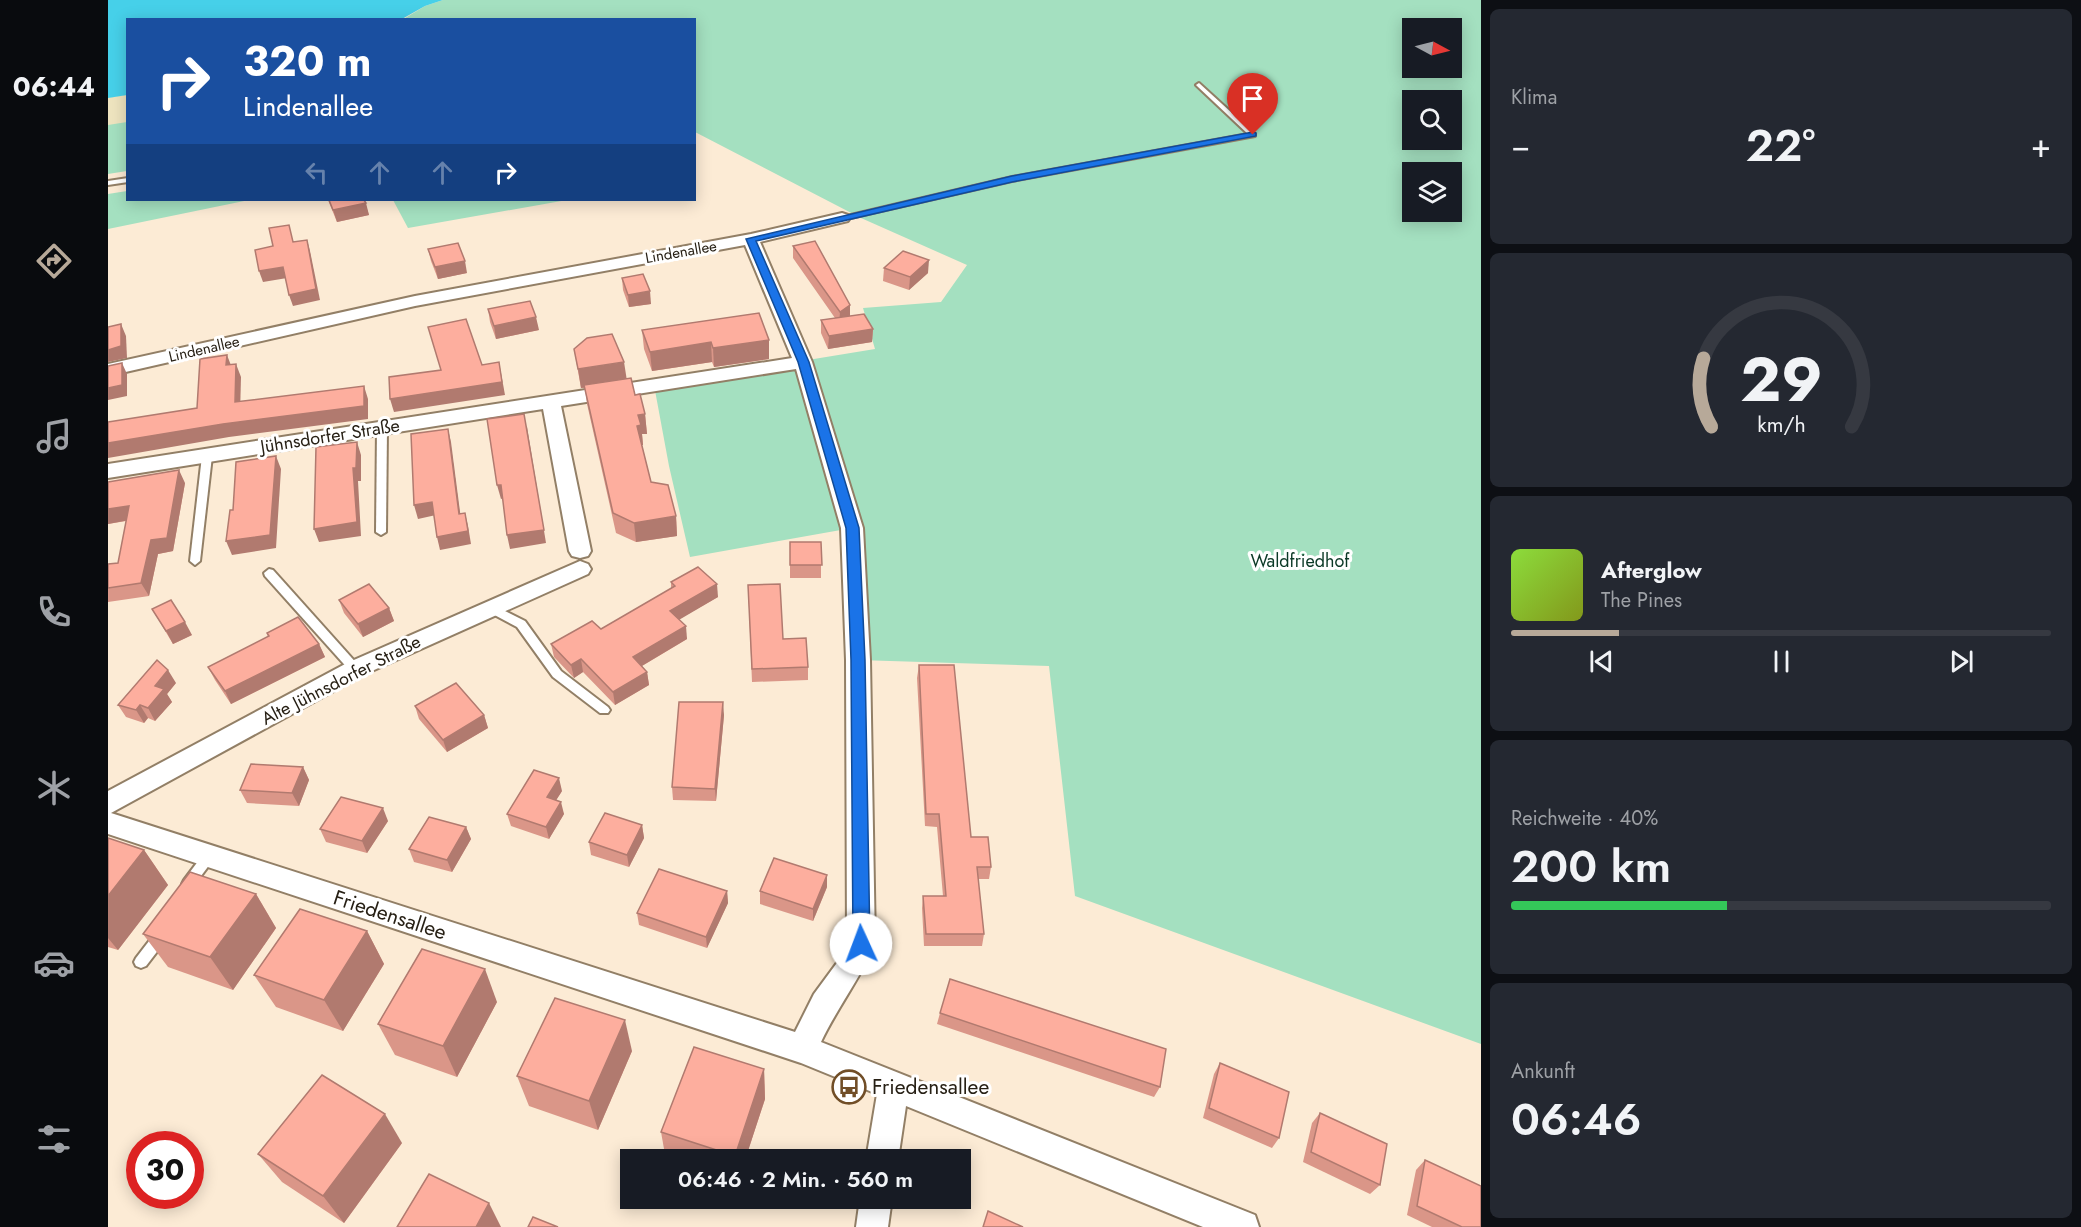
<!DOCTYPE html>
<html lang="de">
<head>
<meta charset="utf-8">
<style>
  :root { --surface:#171b24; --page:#242831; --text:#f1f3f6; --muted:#9ea1a6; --line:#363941; --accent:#b7a999 }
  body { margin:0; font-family:Jost,sans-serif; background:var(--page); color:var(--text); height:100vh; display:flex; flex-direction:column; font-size:22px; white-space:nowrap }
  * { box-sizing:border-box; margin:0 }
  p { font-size:20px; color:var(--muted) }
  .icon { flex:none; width:33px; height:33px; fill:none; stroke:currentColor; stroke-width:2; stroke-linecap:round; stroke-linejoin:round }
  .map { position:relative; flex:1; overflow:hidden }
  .side { display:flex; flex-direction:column; gap:9px; padding:9px; background:#0d0f14; width:600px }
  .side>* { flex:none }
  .hud { position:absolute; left:18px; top:18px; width:570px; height:183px; border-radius:0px; box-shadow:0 3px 15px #0003; background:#1a4fa0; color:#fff; overflow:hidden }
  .needle { width:39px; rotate:97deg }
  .tools { position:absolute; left:1294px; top:18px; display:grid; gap:12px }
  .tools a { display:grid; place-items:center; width:60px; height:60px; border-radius:0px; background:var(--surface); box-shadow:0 3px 15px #0003; font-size:30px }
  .speed { position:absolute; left:18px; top:1131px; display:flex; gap:12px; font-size:30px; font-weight:700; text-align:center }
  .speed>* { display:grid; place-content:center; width:78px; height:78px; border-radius:50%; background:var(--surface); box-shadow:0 3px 15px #0003; line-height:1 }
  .speed .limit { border:9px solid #d22; background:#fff; color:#111 }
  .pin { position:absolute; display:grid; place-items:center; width:51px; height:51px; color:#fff; margin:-62px -26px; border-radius:50% 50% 50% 0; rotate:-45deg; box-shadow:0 0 6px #0007 }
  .pin .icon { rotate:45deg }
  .me { position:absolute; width:66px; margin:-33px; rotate:358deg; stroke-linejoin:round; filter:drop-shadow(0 0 4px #0008) }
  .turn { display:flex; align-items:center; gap:21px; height:126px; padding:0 18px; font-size:27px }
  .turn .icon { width:78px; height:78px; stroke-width:2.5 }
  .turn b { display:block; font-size:42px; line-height:51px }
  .lanes { display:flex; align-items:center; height:57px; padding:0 18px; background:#0003; justify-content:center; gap:30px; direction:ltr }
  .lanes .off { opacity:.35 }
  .big { font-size:45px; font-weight:600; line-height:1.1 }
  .side .widget { flex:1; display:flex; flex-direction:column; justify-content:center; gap:9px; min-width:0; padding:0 21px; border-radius:9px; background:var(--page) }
  .side .dial { align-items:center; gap:0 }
  .dial svg { height:156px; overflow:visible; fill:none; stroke:var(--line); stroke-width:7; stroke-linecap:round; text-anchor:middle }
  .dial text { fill:var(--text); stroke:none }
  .song { display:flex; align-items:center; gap:18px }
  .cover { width:72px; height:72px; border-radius:9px; background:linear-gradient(135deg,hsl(90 70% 55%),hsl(70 70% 35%)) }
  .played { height:6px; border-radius:3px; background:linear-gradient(90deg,var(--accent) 20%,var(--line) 20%) }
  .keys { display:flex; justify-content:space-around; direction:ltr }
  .heat { display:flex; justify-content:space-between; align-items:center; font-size:33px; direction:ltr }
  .charge { height:9px; border-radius:4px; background:linear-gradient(90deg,#34c759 40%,var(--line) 0) }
  .trip { position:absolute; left:512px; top:1149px; width:351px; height:60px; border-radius:0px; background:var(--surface); box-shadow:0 3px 15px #0003; font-weight:600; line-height:60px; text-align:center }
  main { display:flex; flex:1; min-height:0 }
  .dock { display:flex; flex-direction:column; width:108px; justify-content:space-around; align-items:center; background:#090b0e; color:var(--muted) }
  .dock .icon { width:42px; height:42px }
  .dock .selected { color:var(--accent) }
  .dock b { font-size:27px; color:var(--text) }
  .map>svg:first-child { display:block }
</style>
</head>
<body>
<main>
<nav class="dock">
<b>06:44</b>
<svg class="icon selected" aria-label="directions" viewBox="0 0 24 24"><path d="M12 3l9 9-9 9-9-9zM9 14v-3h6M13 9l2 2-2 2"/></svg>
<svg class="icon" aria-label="music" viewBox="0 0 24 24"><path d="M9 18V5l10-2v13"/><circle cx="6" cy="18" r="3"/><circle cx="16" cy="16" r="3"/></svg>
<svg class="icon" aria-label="phone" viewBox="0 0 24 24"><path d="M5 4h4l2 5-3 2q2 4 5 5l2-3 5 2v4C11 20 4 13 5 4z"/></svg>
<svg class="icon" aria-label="climate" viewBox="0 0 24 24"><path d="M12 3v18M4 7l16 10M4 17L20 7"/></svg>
<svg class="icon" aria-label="car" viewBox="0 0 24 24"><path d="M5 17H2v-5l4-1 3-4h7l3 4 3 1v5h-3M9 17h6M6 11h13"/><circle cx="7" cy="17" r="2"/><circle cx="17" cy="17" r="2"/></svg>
<svg class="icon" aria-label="filters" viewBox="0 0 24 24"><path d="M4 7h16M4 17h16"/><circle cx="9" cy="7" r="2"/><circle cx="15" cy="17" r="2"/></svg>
</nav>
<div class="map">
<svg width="1373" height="1227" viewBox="0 0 1373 1227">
  <rect width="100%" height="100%" fill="#fcebd5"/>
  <g fill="#a4e0c0" fill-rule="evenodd">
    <path d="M335,0H1373V1044L967,896L941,666L750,660L744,528L582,557L561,466L546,385L767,349L755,308L833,302L859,265L753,218L587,132L586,20H294L317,6ZM1305,28H1344V68H1305ZM1305,100H1344V140H1305ZM1305,172H1344V212H1305Z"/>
    <path d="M19,95V171L0,174V98Z"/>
    <path d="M19,191L20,200H141L0,229V194Z"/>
    <path d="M285,200H459L300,228Z"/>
  </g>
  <path fill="#eee4bf" d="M19,95V122L0,125V98Z"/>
  <path fill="#46d0e9" d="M0,0H335L317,6L294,19L20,20L19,95L0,98Z"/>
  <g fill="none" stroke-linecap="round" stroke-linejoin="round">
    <defs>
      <g id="lane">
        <path d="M1091,83L1147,134V136L904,181L734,220L730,218L904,177L1140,134L1089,86L1088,85Z"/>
        <path d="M20,178V182L0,185V181Z"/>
        <path d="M274,425L279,428L278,532L273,535L268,532L269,428Z"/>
        <path d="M99,453L104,456L92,561L87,565L82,561L94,456Z"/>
        <path d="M161,569L165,570L251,666L252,669L251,672H243L157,576L156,573Z"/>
        <path d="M383,604L417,621L453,671L500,707L502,710L500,713H492L445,677L409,627L379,611L378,608L379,605Z"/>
        <path d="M101,851L105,852L107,856L105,860L84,888L80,890L76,888L74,884L76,880L97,852Z"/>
        <path d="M53,930L58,932L60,936L58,940L38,966L33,968L28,966L26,962L28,958L48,932Z"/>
      </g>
      <g id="street">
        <path d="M734,213L740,215L742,218L740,221L652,242L704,362L755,528L762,660L767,944C752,979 729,1008 713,1042L1147,1215L1151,1227H1095L798,1106L790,1160H758L769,1094L693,1063L0,834V791L239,663L472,561L480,564L483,569L480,574L255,675L3,813L687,1032L706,994L734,956L739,944L738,660L733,528L688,369L453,406L483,551L480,556L472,558L464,556L461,551L435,409L0,478V464L684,358L637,245L307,306L0,376V364L307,296L643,234Z"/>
        <path d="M752,1198H784L780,1227H748Z"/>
      </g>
    </defs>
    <use href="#lane" stroke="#927f66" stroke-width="4"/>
    <use href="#street" stroke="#927f66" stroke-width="4"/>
    <use href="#lane" fill="#fff" fill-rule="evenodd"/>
    <use href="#street" fill="#fff" fill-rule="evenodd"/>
  </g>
  <g fill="#da9688">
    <path d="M220,200H256L261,215L229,222Z"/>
    <path d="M685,246L742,305V316L765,329L764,342L720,349L713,333V320L727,318L685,258Z"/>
    <path d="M320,249L359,273L330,279L323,261Z"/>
    <path d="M776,268L820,273L801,290L775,281Z"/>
    <path d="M514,278L543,304L521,307L515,290Z"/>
    <path d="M380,309L431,330L388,339L382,322Z"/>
    <path d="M534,330L661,340V359L606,367L604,362L544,371L536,349Z"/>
    <path d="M466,349L518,378L537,414L539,434H534L535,445H534L543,482L568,516L569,536L528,542L508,533L479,404L477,388H473Z"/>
    <path d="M0,482L77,483L65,551L50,554L41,596L0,602V564L10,563L18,521L0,524Z"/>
    <rect x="682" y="542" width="31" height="36"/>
    <path d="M563,582L610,597L571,619L579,639L534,666L539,672L541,685L507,705L475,672L466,678L446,657L443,644L493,629L563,589Z"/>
    <path d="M640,585L675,639L700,667V680L644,682Z"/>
    <path d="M231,600L281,608L286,621L255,637L236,613Z"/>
    <path d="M44,609L84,635L65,644Z"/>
    <path d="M159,633L211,644L217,657L123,704L107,680L100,667L160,637Z"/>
    <path d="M811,665L863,837L883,867L881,879H870L876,934L874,946H816L814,908L815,896H835L829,827L817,826L809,678Z"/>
    <path d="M68,683L59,694L64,702L47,721L40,718L36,723L18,717L10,705Z"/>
    <path d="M307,706L376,715L380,728L339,752L311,719Z"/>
    <path d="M616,715L608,801L565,800L564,787Z"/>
    <path d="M195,767L201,780L191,806L139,803L132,790Z"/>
    <path d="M454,791L448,800L456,814L441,839L403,826L399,814Z"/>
    <path d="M280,821L259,853L218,842L212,829Z"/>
    <path d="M534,825L536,838L521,867L483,855L481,842Z"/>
    <path d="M358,827L363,839L344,872L306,862L301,849Z"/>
    <path d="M0,838L36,850L60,885L10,950L0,947Z"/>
    <path d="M719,887L705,921L652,904V891Z"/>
    <path d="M619,891L620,903L599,948L531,925L529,913Z"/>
    <path d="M148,894L168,928L125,990L60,967L35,934Z"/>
    <path d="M259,931L276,964L235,1031L168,1007L146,975Z"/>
    <path d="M389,1002L349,1077L287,1055L270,1024Z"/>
    <path d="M832,1013L1052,1087L1046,1097L829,1024Z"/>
    <path d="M524,1051L490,1130L421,1106L409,1076Z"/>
    <path d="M1112,1063L1171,1138L1164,1148L1095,1118L1106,1074Z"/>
    <path d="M656,1069L657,1099L637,1160H558L553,1132Z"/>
    <path d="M1212,1113L1272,1185L1262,1194L1195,1162L1204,1123Z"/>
    <path d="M294,1143L236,1223L174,1182L150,1154Z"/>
    <path d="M1317,1160L1373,1227H1324L1299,1215L1308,1170Z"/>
  </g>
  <g fill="#b17a6f">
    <path d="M258,203L261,215L229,222L225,210Z"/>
    <path d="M199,240L202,251L212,300L185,306L181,295Z"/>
    <path d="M821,260L820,273L801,290L802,277Z"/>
    <path d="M357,261L359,273L330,279L327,267Z"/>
    <path d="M175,267L179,278L155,282L151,271Z"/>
    <path d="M542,291L543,304L521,307L520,295Z"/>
    <path d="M742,305V318L731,324L732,312Z"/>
    <path d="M428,317L431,330L388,339L386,326Z"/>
    <path d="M13,324L18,336L19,358L0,362V350Z"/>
    <path d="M765,329L764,342L720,349L721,336Z"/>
    <path d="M661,340V359L606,367L605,348Z"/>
    <path d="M603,342L604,362L544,371L542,352Z"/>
    <path d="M119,355L124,368L118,365Z"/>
    <path d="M391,362L397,395L286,412L282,399Z"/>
    <path d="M516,362L519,381L473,388L470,369Z"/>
    <path d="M14,363L19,374V396L0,400V388Z"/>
    <path d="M128,364L133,377L132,415L127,402Z"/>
    <path d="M256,386L260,399V419L121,437L0,458V443Z"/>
    <path d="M537,414L539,434H534L535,445H531L529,426L530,415Z"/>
    <path d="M419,427L438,543L402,549L399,535Z"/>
    <path d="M340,429L343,442L354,527L351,514Z"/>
    <path d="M249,442L253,455V481H250L253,536L211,542L206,529L245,468Z"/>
    <path d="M168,456L173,469L168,548L124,555L118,541Z"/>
    <path d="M71,470L77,483L65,551L50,554L41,596L33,583L43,540Z"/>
    <path d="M389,485H393L396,498L393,499Z"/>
    <path d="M324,502L328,515L310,519L306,505Z"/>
    <path d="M21,506L27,519L0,524V509Z"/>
    <path d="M357,513L360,526L363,544L332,550L329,537Z"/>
    <path d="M568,516L569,536L528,542L526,523Z"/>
    <path d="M609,584L610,597L564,624L562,611Z"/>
    <path d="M281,608L286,621L255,637L250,624Z"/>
    <path d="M77,622L84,635L65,644L58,631Z"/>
    <path d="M578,626L579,639L527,670L525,657Z"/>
    <path d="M211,644L217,657L123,704L117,691Z"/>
    <path d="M473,659L475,672L466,678L463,665Z"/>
    <path d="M60,670L68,683L59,694L64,702L47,721L40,708L47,686Z"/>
    <path d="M539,672L541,685L507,705L505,692Z"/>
    <path d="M615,702L616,715L608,801L607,789Z"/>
    <path d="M32,705L40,718L36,723L28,710Z"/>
    <path d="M376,715L380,728L339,752L335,740Z"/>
    <path d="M195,767L201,780L191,806L184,793Z"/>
    <path d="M451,778L454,791L442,810L439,797Z"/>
    <path d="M453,802L456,814L441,839L438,827Z"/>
    <path d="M275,808L280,821L259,853L254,841Z"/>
    <path d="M534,825L536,838L521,867L519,855Z"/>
    <path d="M358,827L363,839L344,872L339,860Z"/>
    <path d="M36,850L60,885L10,950L0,938V896Z"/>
    <path d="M719,875V887L705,921V909Z"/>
    <path d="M619,891L620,903L599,948L598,937Z"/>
    <path d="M148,894L168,928L125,990L102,957Z"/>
    <path d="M259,931L276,964L235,1031L216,1000Z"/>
    <path d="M377,969L389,1002L349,1077L335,1046Z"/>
    <path d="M517,1020L524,1051L490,1130L481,1101Z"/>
    <path d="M656,1069L657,1099L637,1160H627V1156Z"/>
    <path d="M277,1114L294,1143L236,1223L215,1196Z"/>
    <path d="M381,1203L393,1227H368Z"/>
  </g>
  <g fill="#fdae9e" stroke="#b17a6f" stroke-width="1.5">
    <path d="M221,200H256L258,203L225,210Z"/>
    <path d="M181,225L185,242L199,240L208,289L181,295L175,267L151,271L147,250L165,246L161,228Z"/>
    <path d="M707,241L742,305L732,312L685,246Z"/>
    <path d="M350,243L357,261L327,267L320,249Z"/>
    <path d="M795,251L821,260L802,277L776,268Z"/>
    <path d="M535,274L542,291L520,295L514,278Z"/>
    <path d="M422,301L428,317L386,326L380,309Z"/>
    <path d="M651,313L661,340L605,348L603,342L542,352L534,330Z"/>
    <path d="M756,314L765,329L721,336L713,320Z"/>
    <path d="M358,319L374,365L391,362L394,382L282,399L281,377L333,370L320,327Z"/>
    <path d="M13,324V346L0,350V327Z"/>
    <path d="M504,334L516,362L470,369L466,349L479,338Z"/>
    <path d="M119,355L118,365L128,364L127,402L256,386V406L115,424L0,443V422L89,408L92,359Z"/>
    <path d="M14,363V385L0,388V366Z"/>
    <path d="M523,378L527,395L532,394L537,414L530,415L533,425L529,426L543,482L560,485L568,516L526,523L505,513L476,385Z"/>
    <path d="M416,414L436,530L399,535L393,485H389L379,419Z"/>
    <path d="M340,429L351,514L357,513L360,531L329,537L324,502L306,505L303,434Z"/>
    <path d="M249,442L248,468H245L249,522L206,529L208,447Z"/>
    <path d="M168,456L162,535L118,541L122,510H125L128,462Z"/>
    <path d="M71,470L59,538L43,540L33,583L0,588V564L10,563L21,506L0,509V482Z"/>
    <path d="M682,542H713L714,565H682Z"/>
    <path d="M590,567L609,584L562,611L578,626L525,657L539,672L505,692L473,659L463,665L443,644L484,621L493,629L567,586L563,582Z"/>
    <path d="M261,584L281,608L250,624L231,600Z"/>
    <path d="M672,584L675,639L698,638L700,667L644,669L640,585Z"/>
    <path d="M63,600L77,622L58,631L44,609Z"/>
    <path d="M190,617L211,644L117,691L100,667L161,636L159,633Z"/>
    <path d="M49,660L60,670L47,686L56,689L40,708L32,705L28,710L10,705Z"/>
    <path d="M811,665H846L863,837H880L883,867H869L876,934H818L815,896H838L831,814H818Z"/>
    <path d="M348,683L376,715L335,740L307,706Z"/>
    <path d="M571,702H615L607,789L564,787Z"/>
    <path d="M143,764L195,767L184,793L132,790Z"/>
    <path d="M426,770L451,778L439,797L453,802L438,827L399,814Z"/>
    <path d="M233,797L275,808L254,841L212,829Z"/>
    <path d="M497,813L534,825L519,855L481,842Z"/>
    <path d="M321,817L358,827L339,860L301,849Z"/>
    <path d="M0,838L36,850L0,896Z"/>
    <path d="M666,858L719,875L705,909L652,891Z"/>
    <path d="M551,869L619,891L598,937L529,913Z"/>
    <path d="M82,872L148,894L102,957L35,934Z"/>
    <path d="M192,909L259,931L216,1000L146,975Z"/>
    <path d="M314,949L377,969L335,1046L270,1024Z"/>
    <path d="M842,979L1058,1049L1052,1087L832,1013Z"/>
    <path d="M447,998L517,1020L481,1101L409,1076Z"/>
    <path d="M586,1047L656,1069L627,1156L553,1132Z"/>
    <path d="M1112,1063L1181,1092L1171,1138L1101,1108Z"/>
    <path d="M214,1075L277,1114L215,1196L150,1154Z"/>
    <path d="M1212,1113L1279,1144L1272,1185L1203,1152Z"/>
    <path d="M1317,1160L1373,1186V1227H1354L1309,1206Z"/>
    <path d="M321,1174L381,1203L368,1227H289Z"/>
    <path d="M880,1211L915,1227H875Z"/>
    <path d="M425,1217L450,1227H420Z"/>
  </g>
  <path fill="#1a73e8" stroke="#114b97" stroke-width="1.5" d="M1145,132L1148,133V136L904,182L648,241L701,362L751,528L757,660L762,944L759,949L753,951L747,949L745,944L743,660L738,528L690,362L638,239L904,176Z"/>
  <defs>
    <symbol id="bus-ring" viewBox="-11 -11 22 22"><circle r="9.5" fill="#fff" stroke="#714e27" stroke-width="1.5"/><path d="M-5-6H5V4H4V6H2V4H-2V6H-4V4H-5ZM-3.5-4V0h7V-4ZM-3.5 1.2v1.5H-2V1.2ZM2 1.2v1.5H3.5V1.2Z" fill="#714e27"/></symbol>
  </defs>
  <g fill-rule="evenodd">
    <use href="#bus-ring" x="722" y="1068" width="38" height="38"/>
  </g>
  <g text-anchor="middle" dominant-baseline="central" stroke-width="6" stroke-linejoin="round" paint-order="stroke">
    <g font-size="15" fill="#272015" stroke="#fff">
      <text transform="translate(573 252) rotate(-10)">Lindenallee</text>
      <text transform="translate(96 349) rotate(-13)">Lindenallee</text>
    </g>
    <g font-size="18" fill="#272015" stroke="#fff">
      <text transform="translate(222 436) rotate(-9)">Jühnsdorfer Straße</text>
      <text transform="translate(233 680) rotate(-27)">Alte Jühnsdorfer Straße</text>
    </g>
    <g font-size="18" fill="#0b3926" stroke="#fff">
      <text x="1192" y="561">Waldfriedhof</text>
    </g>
    <g font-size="21" fill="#272015" stroke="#fff">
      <text transform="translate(282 915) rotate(18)">Friedensallee</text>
    </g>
    <g font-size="21" fill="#272015" stroke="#fff" text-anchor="start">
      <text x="764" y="1087">Friedensallee</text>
    </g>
  </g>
</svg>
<div class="tools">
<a><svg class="needle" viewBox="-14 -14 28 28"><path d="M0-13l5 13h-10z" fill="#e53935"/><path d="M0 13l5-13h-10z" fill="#9ea1a6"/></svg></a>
<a><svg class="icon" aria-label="search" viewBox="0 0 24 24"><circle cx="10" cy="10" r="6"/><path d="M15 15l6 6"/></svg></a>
<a><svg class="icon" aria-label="layers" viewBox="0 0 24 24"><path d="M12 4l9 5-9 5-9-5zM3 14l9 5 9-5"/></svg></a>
</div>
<div class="speed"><div class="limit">30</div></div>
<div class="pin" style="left:1145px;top:135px;background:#d93025"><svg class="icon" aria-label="arrive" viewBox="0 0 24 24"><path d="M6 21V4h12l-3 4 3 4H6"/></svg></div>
<svg class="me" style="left:753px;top:944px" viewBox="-20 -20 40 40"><circle r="19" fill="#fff"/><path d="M0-13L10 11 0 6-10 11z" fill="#1a73e8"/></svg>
<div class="trip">06:46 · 2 Min. · 560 m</div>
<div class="hud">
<div class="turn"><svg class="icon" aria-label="right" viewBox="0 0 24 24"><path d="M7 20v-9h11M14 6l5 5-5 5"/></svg><div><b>320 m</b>Lindenallee</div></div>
<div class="lanes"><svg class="icon off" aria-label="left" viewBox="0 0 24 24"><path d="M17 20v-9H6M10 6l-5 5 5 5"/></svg><svg class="icon off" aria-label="ahead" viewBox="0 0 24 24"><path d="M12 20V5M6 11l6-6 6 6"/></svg><svg class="icon off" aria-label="ahead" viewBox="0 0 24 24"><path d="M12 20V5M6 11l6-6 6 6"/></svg><svg class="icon" aria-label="right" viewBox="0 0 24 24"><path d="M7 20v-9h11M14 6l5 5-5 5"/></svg></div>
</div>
</div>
<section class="side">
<div class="widget"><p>Klima</p>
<div class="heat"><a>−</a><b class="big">22°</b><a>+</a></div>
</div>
<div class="widget dial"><svg viewBox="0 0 100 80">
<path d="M14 69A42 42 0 1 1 86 69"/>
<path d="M14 69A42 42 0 0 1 10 34" stroke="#b7a999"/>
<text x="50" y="56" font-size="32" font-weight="700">29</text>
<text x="50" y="72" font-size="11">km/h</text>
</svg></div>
<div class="widget">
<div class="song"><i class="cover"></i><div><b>Afterglow</b><p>The Pines</p></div></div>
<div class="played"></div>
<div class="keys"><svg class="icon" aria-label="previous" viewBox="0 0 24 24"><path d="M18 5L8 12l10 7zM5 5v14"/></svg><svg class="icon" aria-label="pause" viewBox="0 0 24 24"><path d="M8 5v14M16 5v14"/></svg><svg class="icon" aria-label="next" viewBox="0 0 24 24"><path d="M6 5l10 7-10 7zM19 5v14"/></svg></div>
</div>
<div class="widget"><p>Reichweite · 40%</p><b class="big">200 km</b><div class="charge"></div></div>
<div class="widget"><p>Ankunft</p><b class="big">06:46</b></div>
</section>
</main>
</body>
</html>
